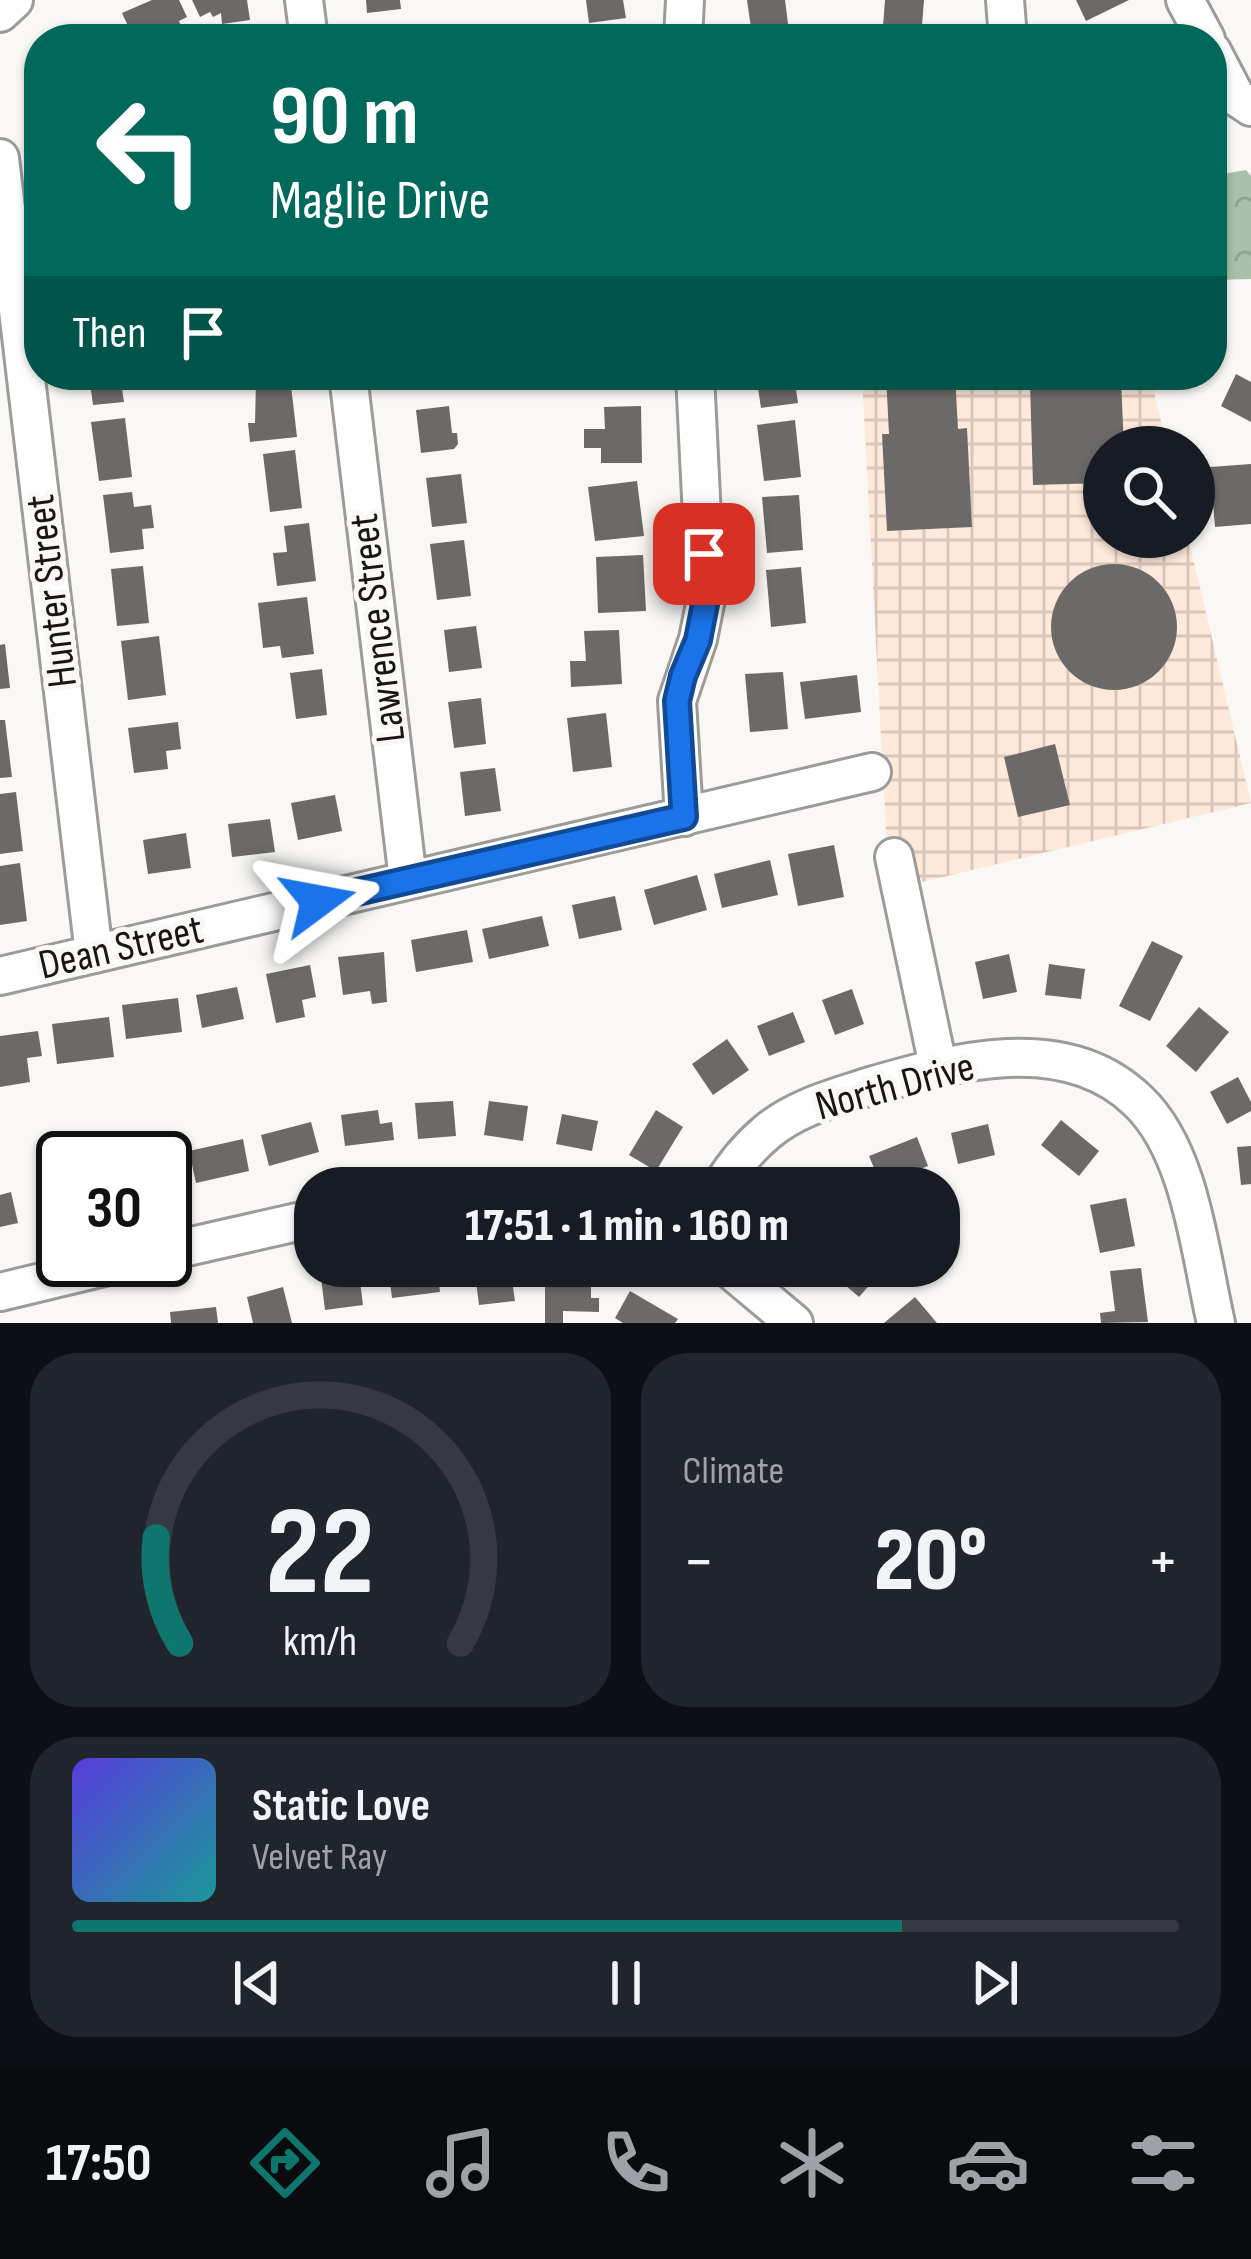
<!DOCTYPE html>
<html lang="en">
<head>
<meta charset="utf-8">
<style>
  :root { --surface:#171b24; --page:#20242c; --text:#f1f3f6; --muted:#9ea1a6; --line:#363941; --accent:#0f766e }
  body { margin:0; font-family:"Sofia Sans Condensed",sans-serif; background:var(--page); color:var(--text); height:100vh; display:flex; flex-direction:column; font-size:45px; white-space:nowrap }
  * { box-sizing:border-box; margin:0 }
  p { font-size:39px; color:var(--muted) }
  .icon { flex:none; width:66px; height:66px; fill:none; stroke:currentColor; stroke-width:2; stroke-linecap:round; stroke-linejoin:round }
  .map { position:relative; height:1323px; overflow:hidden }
  .panel { display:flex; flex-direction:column; gap:30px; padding:30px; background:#0d0f14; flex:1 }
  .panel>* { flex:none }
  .guide { position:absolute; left:24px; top:24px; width:1203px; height:366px; border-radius:48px; box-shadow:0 3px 9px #0004; background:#00695c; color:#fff; overflow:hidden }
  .fabs { position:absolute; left:1083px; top:426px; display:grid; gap:24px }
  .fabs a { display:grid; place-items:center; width:132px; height:132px; border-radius:50%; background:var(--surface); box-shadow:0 3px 9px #0004; font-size:60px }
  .speed { position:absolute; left:36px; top:1131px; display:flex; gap:24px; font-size:60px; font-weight:700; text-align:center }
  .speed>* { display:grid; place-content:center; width:156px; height:156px; border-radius:50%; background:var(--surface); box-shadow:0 3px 9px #0004; line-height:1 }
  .speed .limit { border:6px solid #111; border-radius:18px; background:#fff; color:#111 }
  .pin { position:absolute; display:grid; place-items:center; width:102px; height:102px; color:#fff; margin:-51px; border-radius:24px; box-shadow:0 6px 18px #0006 }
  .me { position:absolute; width:132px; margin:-66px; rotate:77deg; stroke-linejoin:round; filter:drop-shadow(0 0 9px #0008) }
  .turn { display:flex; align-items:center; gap:42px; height:252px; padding:0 48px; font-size:54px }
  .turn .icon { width:156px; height:156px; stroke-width:2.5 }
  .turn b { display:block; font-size:84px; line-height:102px }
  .then { display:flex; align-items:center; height:114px; padding:0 48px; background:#0003; gap:24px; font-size:45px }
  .big { font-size:90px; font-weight:800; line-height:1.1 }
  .panel .card { flex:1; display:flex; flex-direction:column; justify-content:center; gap:18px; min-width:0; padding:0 42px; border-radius:48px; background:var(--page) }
  .panel .dial { align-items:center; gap:0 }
  .dial svg { height:312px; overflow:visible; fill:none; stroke:var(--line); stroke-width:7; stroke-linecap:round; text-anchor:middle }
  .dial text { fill:var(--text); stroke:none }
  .song { display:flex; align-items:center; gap:36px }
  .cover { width:144px; height:144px; border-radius:18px; background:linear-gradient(135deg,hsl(250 70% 55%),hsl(180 70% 35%)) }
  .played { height:12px; border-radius:6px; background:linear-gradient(90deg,var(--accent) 75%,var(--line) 75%) }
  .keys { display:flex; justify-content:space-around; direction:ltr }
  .heat { display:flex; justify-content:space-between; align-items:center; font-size:66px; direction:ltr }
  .panel .tiles { flex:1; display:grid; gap:30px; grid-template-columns:1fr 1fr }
  .card:last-child { grid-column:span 2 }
  .trip { position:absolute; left:294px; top:1167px; width:666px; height:120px; border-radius:48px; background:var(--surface); box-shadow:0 3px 9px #0004; font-weight:800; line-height:120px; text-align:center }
  .menu { display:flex; height:192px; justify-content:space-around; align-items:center; background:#090b0e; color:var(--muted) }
  .menu .icon { width:84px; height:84px }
  .menu .current { color:var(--accent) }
  .menu b { font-size:54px; color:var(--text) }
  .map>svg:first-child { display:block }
</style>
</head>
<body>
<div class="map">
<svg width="1251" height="1323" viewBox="0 0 1251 1323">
  <defs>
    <pattern id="industrial-grid" width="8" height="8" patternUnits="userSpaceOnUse" patternTransform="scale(3)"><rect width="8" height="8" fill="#ffe9db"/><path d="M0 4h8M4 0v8" fill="none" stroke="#dac7bb"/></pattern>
    <pattern id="forest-crowns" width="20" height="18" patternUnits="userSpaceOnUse" patternTransform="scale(3)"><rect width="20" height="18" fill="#a8c1a8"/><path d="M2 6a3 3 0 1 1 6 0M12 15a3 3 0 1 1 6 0" fill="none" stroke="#90a590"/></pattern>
  </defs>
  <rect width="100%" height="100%" fill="#f9f8f5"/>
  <path fill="url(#industrial-grid)" d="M862,375H1150L1167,447H1104V537H1188L1251,803L889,890Z"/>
  <path fill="url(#forest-crowns)" d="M1246,170L1251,176V279L1212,280V176Z"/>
  <g fill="#6c6a68">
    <path d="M152,0H179L187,17L179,21L187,39H162L160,34L134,39L122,13Z"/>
    <path d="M192,0H247L250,20L222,24L221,13L213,17L210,12L200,17Z"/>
    <path d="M366,0H400L401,9L367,13Z"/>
    <path d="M586,0H623L626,18L589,23Z"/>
    <path d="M747,0H785L789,31L752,35Z"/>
    <path d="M885,0H924L921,39H882Z"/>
    <path d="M1076,0H1129L1086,21Z"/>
    <path d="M400,25L402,39H372L371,28Z"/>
    <path d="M1236,374L1251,382V422L1221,406Z"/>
    <path d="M89,375H120L124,402L93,405Z"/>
    <path d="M601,375H638V388L601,389Z"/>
    <path d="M756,375H794L798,403L761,408Z"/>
    <path d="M886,375H955L958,429L967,428L972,527L887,531L882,434H889Z"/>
    <path d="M290,377L297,437L250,442L248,423H255L256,381Z"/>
    <path d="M1121,380L1124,447H1104V483L1033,485L1030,383Z"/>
    <path d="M449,406L452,433H457L458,444L454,449L421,453L416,410Z"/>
    <path d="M641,406L642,463H601V448H584V429H605L604,407Z"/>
    <path d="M125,418L132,477L99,481L91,422Z"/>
    <path d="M795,420L801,477L764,481L757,425Z"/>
    <path d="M295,450L302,508L270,512L263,454Z"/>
    <path d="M1251,464V524L1215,527L1210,467Z"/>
    <path d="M461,474L467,523L432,527L426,478Z"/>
    <path d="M637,481L644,536L595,541L588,487Z"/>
    <path d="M132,492L134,507L151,505L154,528L142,529L144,549L110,553L103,495Z"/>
    <path d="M799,495L803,550L767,553L762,497Z"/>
    <path d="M309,523L316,581L277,586L273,553L287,552L284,526Z"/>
    <path d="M464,540L471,596L437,600L430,544Z"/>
    <path d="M643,555L646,611L598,613L596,557Z"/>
    <circle cx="1114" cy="627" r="63"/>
    <path d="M143,566L149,623L117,626L111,569Z"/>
    <path d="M801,567L806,623L771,627L766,570Z"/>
    <path d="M307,597L314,654L282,658L280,646L263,648L258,603Z"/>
    <path d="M476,626L482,668L449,672L444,630Z"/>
    <path d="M619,630L622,684L571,687L570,661H586L584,631Z"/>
    <path d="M159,636L166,695L128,700L121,641Z"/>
    <path d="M5,644L10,688L0,689V645Z"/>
    <path d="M322,669L327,715L296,719L290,673Z"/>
    <path d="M783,672L788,729L750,732L745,674Z"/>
    <path d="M857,675L861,712L805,719L800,682Z"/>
    <path d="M481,698L486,744L454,748L448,702Z"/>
    <path d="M606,713L612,767L573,772L567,718Z"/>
    <path d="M0,720H5L12,777L0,778Z"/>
    <path d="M178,722L181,749L166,751L168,769L134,773L128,728Z"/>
    <path d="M1055,744L1070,805L1018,817L1004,757Z"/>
    <path d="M495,768L501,811L465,816L460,772Z"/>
    <path d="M16,792L23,851L0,854V794Z"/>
    <path d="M335,795L342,831L298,840L291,803Z"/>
    <path d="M270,819L275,852L232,857L228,824Z"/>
    <path d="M186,833L191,868L148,874L143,840Z"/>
    <path d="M834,845L844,897L798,906L788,854Z"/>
    <path d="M770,860L778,895L722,908L714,874Z"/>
    <path d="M20,863L27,921L0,925V866Z"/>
    <path d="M697,875L707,910L654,925L644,890Z"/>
    <path d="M615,896L622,930L579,939L572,905Z"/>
    <path d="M542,916L549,946L489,959L482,929Z"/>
    <path d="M467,930L473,962L416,972L411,940Z"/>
    <path d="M1152,941L1183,956L1150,1021L1119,1006Z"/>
    <path d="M384,952L387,1002L372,1004L370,991L343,995L338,957Z"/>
    <path d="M1009,954L1017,992L983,999L975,962Z"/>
    <path d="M1049,964L1085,969L1081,999L1045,995Z"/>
    <path d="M310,965L316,997L302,1000L305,1017L276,1023L266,974Z"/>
    <path d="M237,987L244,1019L202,1028L196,995Z"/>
    <path d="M852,989L864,1024L835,1035L822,1000Z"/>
    <path d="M178,998L182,1032L126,1039L122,1005Z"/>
    <path d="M1199,1007L1229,1032L1196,1072L1166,1046Z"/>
    <path d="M793,1012L805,1042L769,1056L757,1026Z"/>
    <path d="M109,1017L114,1057L57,1064L52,1024Z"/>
    <path d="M38,1031L42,1056L27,1058L30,1082L0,1087V1036Z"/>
    <path d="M727,1039L749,1070L713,1095L692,1064Z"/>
    <path d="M1238,1077L1251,1102V1111L1227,1124L1210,1092Z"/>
    <path d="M453,1101L456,1136L418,1139L415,1103Z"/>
    <path d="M489,1101L528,1106L523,1141L484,1135Z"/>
    <path d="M378,1110L380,1124L392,1122L394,1140L345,1146L341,1115Z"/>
    <path d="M656,1110L683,1127L656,1171L629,1155Z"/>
    <path d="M562,1114L598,1121L592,1151L556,1144Z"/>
    <path d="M1061,1120L1099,1151L1079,1176L1041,1145Z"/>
    <path d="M311,1122L319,1152L269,1166L261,1135Z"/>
    <path d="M988,1124L995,1155L958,1164L951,1133Z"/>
    <path d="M917,1137L928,1166L881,1185L869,1156Z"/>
    <path d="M243,1139L249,1171L196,1183L189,1151Z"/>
    <path d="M1251,1146V1184L1241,1185L1237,1147Z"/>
    <path d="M165,1156H172L176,1189L165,1190Z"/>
    <path d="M63,1176V1212L51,1214L47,1178Z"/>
    <path d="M11,1192L18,1223L0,1227V1195Z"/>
    <path d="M1126,1198L1135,1246L1100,1253L1090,1205Z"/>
    <path d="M388,1266H437L440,1292L392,1298Z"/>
    <path d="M474,1266H510L515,1301L479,1305Z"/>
    <path d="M836,1266H872L880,1273L859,1297L831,1273Z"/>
    <path d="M1141,1268L1148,1322L1101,1323L1100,1313L1115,1311L1110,1271Z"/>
    <path d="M545,1269H591V1298H599V1312L563,1311V1323H545Z"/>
    <path d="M359,1273L363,1305L325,1310L321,1278Z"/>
    <path d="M283,1287L292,1323H253L247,1297Z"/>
    <path d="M630,1291L678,1319L675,1323H623L615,1318Z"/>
    <path d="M915,1297L937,1323H884Z"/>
    <path d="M216,1307L218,1323H171L170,1312Z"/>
  </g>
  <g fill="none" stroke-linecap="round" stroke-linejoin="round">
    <defs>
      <g id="minor">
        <path d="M304,0L309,39"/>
        <path d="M1005,0L1008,39"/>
        <path d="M1185,0L1206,39"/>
        <path d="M0,13L14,0"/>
        <path d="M683,39L685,0"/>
        <path d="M1212,51L1236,97L1251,107"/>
        <path d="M0,158L94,954"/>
        <path d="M348,375L408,880"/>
        <path d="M684,817L677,701L698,639L706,599L695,375"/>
        <path d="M894,857L938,1066"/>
        <path d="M0,976L872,772"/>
        <path d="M720,1188C732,1168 749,1147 767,1132C795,1108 834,1098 867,1087C953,1062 1065,1030 1138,1101C1191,1151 1200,1254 1216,1323"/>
        <path d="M165,1252L315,1218"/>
        <path d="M726,1266L794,1323"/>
        <path d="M0,1292L133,1260"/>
      </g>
    </defs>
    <use href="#minor" stroke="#9c9b98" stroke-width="42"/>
    <use href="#minor" stroke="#fff" stroke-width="36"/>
  </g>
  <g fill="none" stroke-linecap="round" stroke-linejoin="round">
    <defs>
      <path id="route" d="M318,901L684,817L677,701L683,676L698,640L706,599L704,554"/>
    </defs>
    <use href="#route" stroke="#114b97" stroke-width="30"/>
    <use href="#route" stroke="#1a73e8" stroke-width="21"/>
  </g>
  <g text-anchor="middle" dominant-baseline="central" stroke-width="10" stroke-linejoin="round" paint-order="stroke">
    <g font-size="42" fill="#171615" stroke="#f9f8f5">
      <text transform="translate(52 591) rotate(-97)">Hunter Street</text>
      <text transform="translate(378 628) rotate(-97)">Lawrence Street</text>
      <text transform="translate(121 948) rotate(-13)">Dean Street</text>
      <text transform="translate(895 1087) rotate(-15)">North Drive</text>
    </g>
  </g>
</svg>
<div class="fabs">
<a><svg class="icon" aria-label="search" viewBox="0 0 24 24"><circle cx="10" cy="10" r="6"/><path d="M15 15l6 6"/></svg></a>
</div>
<div class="speed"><div class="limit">30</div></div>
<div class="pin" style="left:704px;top:554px;background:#d93025"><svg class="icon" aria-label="arrive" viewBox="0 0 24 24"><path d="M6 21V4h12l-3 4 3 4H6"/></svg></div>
<svg class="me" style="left:318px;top:901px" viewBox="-20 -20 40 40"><path d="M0-17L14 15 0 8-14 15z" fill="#1a73e8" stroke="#fff" stroke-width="4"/></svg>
<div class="trip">17:51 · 1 min · 160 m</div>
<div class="guide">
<div class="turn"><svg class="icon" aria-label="left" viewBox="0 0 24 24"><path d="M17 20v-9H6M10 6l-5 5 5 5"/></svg><div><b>90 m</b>Maglie Drive</div></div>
<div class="then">Then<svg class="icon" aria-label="arrive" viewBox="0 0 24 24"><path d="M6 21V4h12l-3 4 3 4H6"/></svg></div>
</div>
</div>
<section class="panel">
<div class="tiles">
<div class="card dial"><svg viewBox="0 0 100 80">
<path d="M14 69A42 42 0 1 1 86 69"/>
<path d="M14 69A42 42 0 0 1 8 42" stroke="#0f766e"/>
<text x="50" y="56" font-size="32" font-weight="700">22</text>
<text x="50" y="72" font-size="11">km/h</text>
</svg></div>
<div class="card"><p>Climate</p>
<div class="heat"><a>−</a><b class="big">20°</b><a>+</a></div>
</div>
<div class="card">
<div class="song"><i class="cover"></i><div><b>Static Love</b><p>Velvet Ray</p></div></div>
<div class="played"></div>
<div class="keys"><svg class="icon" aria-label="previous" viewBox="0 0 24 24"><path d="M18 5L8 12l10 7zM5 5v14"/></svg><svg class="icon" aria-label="pause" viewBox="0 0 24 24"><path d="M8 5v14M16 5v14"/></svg><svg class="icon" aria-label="next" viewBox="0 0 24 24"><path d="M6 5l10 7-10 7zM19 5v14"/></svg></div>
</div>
</div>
</section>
<nav class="menu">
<b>17:50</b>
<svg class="icon current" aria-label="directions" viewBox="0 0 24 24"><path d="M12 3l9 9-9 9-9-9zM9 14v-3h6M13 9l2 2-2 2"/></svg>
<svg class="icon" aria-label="music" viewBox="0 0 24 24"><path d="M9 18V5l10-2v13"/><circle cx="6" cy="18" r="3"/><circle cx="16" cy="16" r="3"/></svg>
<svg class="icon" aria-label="phone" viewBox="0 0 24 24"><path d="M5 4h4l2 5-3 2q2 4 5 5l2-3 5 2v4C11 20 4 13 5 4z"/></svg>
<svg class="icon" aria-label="climate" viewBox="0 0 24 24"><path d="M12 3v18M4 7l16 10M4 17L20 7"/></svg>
<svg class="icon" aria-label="car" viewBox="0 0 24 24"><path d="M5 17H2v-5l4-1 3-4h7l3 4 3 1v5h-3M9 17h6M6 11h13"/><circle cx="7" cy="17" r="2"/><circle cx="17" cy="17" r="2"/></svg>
<svg class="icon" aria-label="filters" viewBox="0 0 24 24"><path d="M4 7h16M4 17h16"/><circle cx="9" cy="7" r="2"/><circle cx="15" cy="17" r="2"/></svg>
</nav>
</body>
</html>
